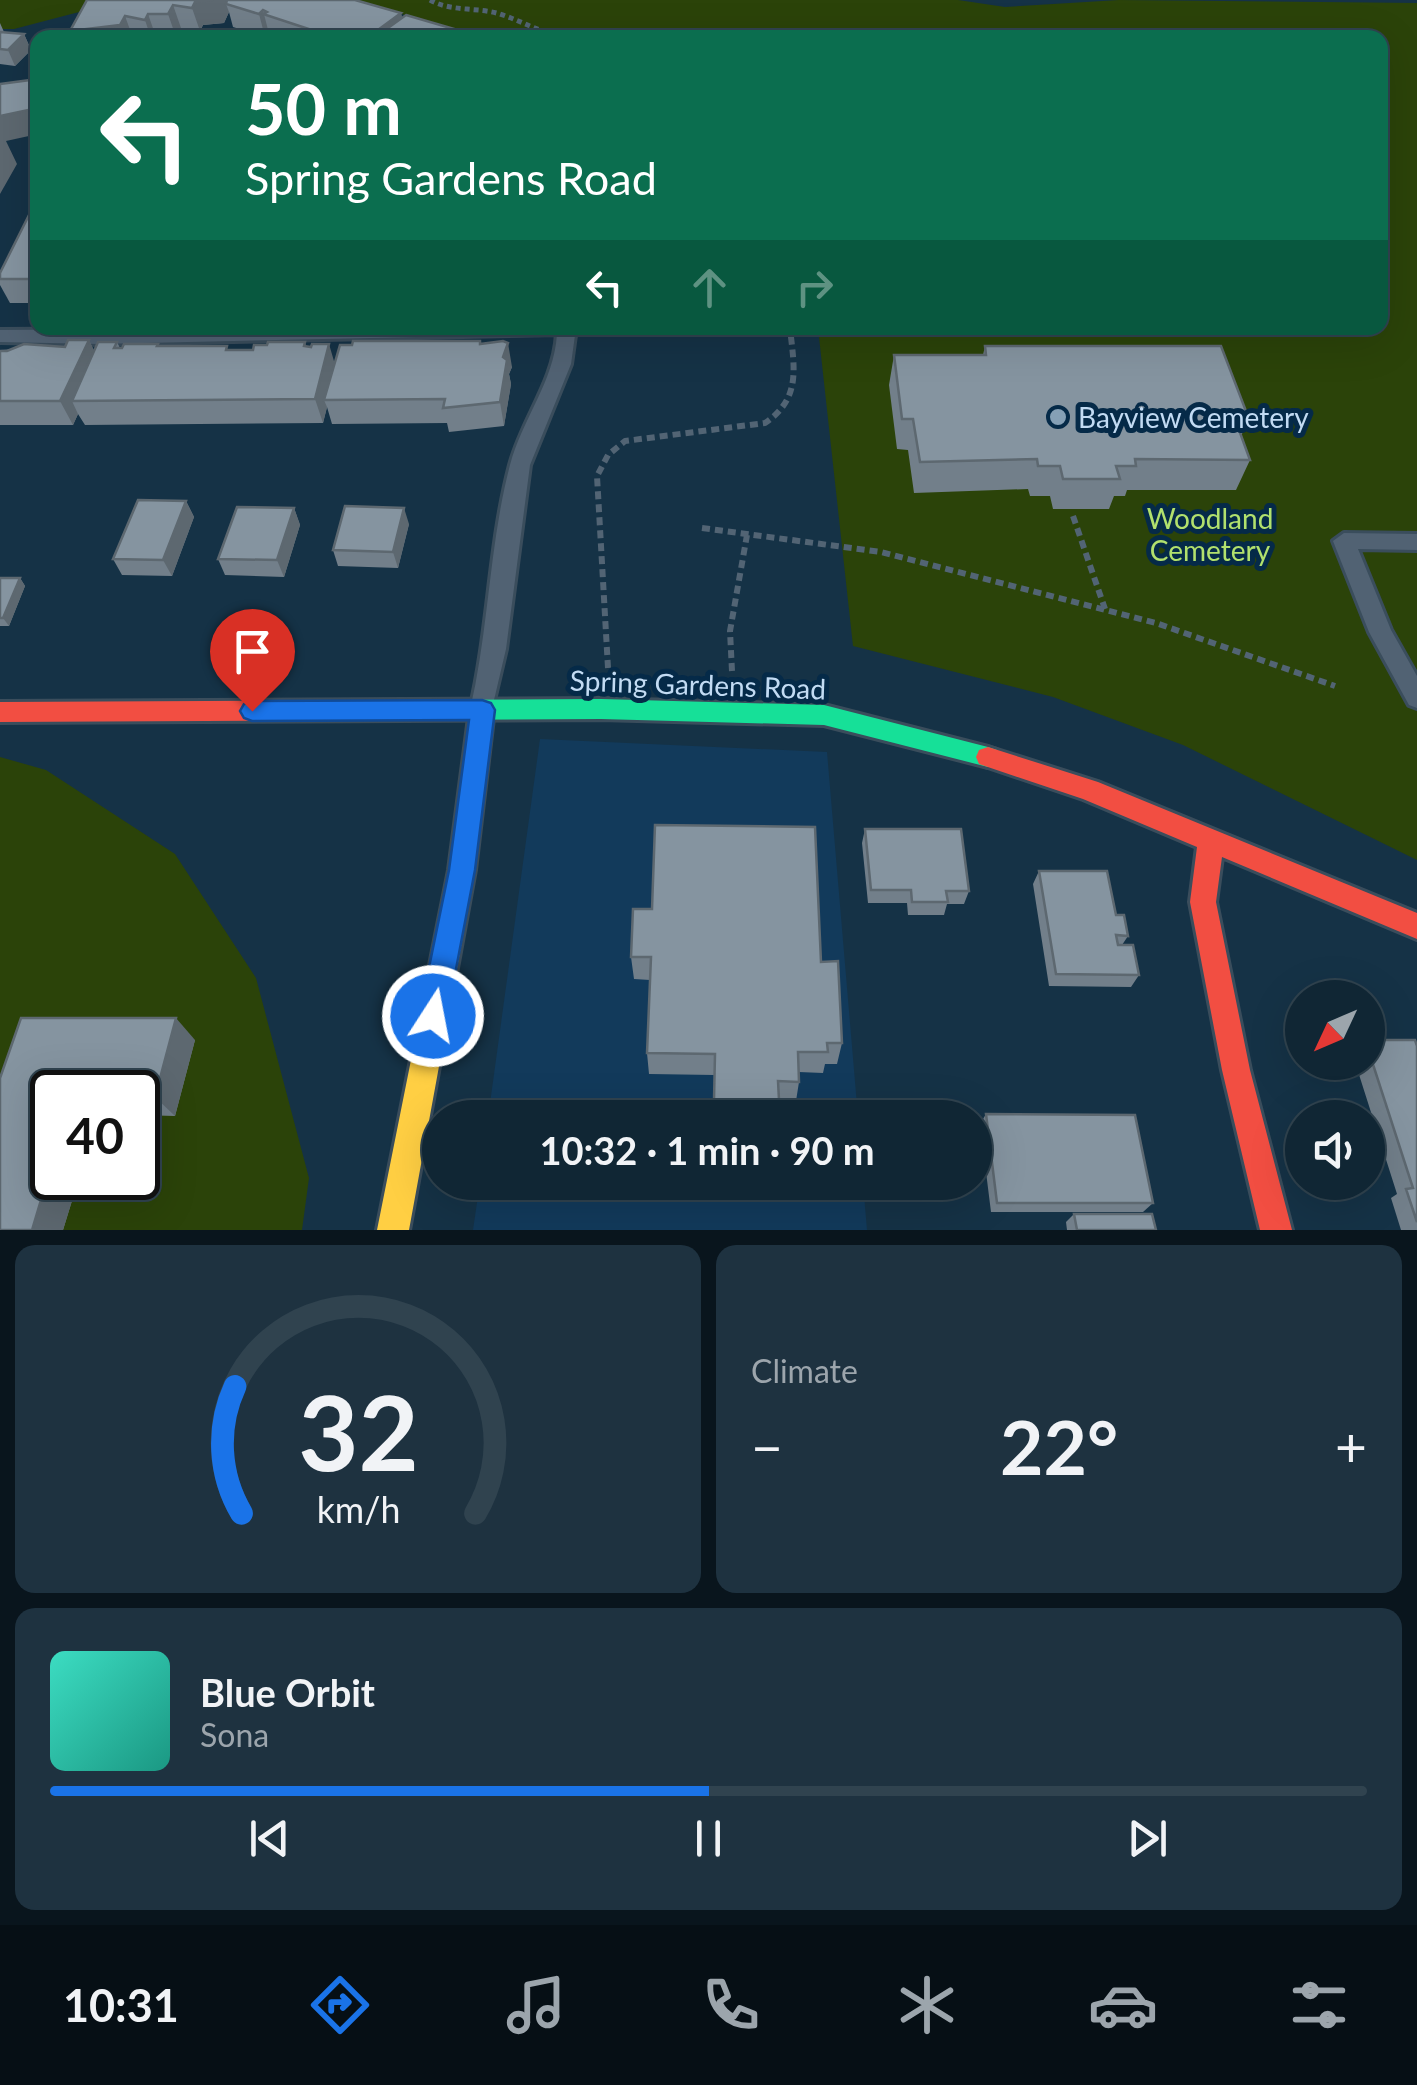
<!DOCTYPE html>
<html lang="en">
<head>
<meta charset="utf-8">
<style>
  :root { --surface:#102634; --page:#1e3240; --text:#f1f3f6; --muted:#9ca5ac; --line:#30434f; --accent:#1a73e8 }
  body { margin:0; font-family:Lato,sans-serif; background:var(--page); color:var(--text); height:100vh; display:flex; flex-direction:column; font-size:38px; white-space:nowrap }
  * { box-sizing:border-box; margin:0 }
  p { font-size:32px; color:var(--muted) }
  .icon { flex:none; width:55px; height:55px; fill:none; stroke:currentColor; stroke-width:2; stroke-linecap:round; stroke-linejoin:round }
  .map { position:relative; height:1230px; overflow:hidden }
  .details { display:flex; flex-direction:column; gap:15px; padding:15px; background:#09151d; flex:1 }
  .details>* { flex:none }
  .hud { position:absolute; left:30px; top:30px; width:1358px; height:305px; border-radius:20px; box-shadow:0 10px 40px #0002,0 0 0 2px var(--line); background:#0b6e4f; color:#fff; overflow:hidden }
  .needle { width:65px; rotate:226deg }
  .fabs { position:absolute; left:1285px; top:980px; display:grid; gap:20px }
  .fabs a { display:grid; place-items:center; width:100px; height:100px; border-radius:50%; background:var(--surface); box-shadow:0 10px 40px #0002,0 0 0 2px var(--line); font-size:50px }
  .speed { position:absolute; left:30px; top:1070px; display:flex; gap:20px; font-size:50px; font-weight:700; text-align:center }
  .speed>* { display:grid; place-content:center; width:130px; height:130px; border-radius:50%; background:var(--surface); box-shadow:0 10px 40px #0002,0 0 0 2px var(--line); line-height:1 }
  .speed .limit { border:5px solid #111; border-radius:15px; background:#fff; color:#111 }
  .pin { position:absolute; display:grid; place-items:center; width:85px; height:85px; color:#fff; margin:-102px -42px; border-radius:50% 50% 50% 0; rotate:-45deg; box-shadow:0 0 10px #0007 }
  .pin .icon { rotate:45deg }
  .me { position:absolute; width:110px; margin:-55px; rotate:11deg; stroke-linejoin:round; filter:drop-shadow(0 0 8px #0008) }
  .turn { display:flex; align-items:center; gap:35px; height:210px; padding:0 50px; font-size:45px }
  .turn .icon { width:130px; height:130px; stroke-width:2.5 }
  .turn b { display:block; font-size:70px; line-height:85px }
  .lanes { display:flex; align-items:center; height:95px; padding:0 50px; background:#0003; justify-content:center; gap:50px; direction:ltr }
  .lanes .off { opacity:.35 }
  .big { font-size:75px; font-weight:700; line-height:1.1 }
  .details .tile { flex:1; display:flex; flex-direction:column; justify-content:center; gap:15px; min-width:0; padding:0 35px; border-radius:20px; background:var(--page) }
  .details .dial { align-items:center; gap:0 }
  .dial svg { height:260px; overflow:visible; fill:none; stroke:var(--line); stroke-width:7; stroke-linecap:round; text-anchor:middle }
  .dial text { fill:var(--text); stroke:none }
  .song { display:flex; align-items:center; gap:30px }
  .cover { width:120px; height:120px; border-radius:15px; background:linear-gradient(135deg,hsl(170 70% 55%),hsl(170 70% 35%)) }
  .played { height:10px; border-radius:5px; background:linear-gradient(90deg,var(--accent) 50%,var(--line) 50%) }
  .keys { display:flex; justify-content:space-around; direction:ltr }
  .heat { display:flex; justify-content:space-between; align-items:center; font-size:55px; direction:ltr }
  .details .tiles { flex:1; display:grid; gap:15px; grid-template-columns:1fr 1fr }
  .tile:last-child { grid-column:span 2 }
  .trip { position:absolute; left:422px; top:1100px; width:570px; height:100px; border-radius:50px; background:var(--surface); box-shadow:0 10px 40px #0002,0 0 0 2px var(--line); font-weight:700; line-height:100px; text-align:center }
  .dock { display:flex; height:160px; justify-content:space-around; align-items:center; background:#060f15; color:var(--muted) }
  .dock .icon { width:70px; height:70px }
  .dock .selected { color:var(--accent) }
  .dock b { font-size:45px; color:var(--text) }
  .map>svg:first-child { display:block }
</style>
</head>
<body>
<div class="map">
<svg width="1417" height="1230" viewBox="0 0 1417 1230">
  <rect width="100%" height="100%" fill="#153246"/>
  <g fill="#123a5b">
    <path d="M540,739L827,752L858,1117L488,1118Z"/>
    <path d="M480,1182L863,1183L867,1230H473Z"/>
  </g>
  <g fill="#2b4309" fill-rule="evenodd">
    <path d="M0,0H125L14,29H0Z"/>
    <path d="M356,0H958L1005,7L1119,0L1417,3V860L1183,745L1053,697L853,646L818,328H1380V38H480Z"/>
    <path d="M0,757L46,770L175,854L256,978L309,1178L302,1230H0ZM52,1092H138V1178H52Z"/>
  </g>
  <g fill="none" stroke-linecap="round" stroke-linejoin="round">
    <defs>
      <g id="lane">
        <path d="M305,328H576L571,364L530,465L506,649L490,717L482,720L474,717L470,710C489,629 489,545 510,465C522,419 554,382 557,334L98,344L0,342V330Z"/>
        <path d="M1344,533L1417,534V550L1358,549L1391,630L1417,676V708L1409,705L1369,632L1333,541Z"/>
      </g>
      <path id="fast" d="M601,699L824,705L988,747L997,750L1000,757L997,764L988,767L824,725L601,719L404,720L396,717L392,710L396,703L404,700Z"/>
      <path id="slow" d="M482,700L490,703L494,710L475,870L409,1230H377L449,870L470,710L474,703Z"/>
      <g id="jam">
        <path d="M404,700L412,703L416,710L412,717L404,720L0,722V702Z"/>
        <path d="M988,747L1098,782L1417,913V939L1222,857L1216,902L1250,1070L1292,1230H1260L1222,1070L1190,902L1197,847L1083,799L979,764L976,757L979,750Z"/>
      </g>
    </defs>
    <use href="#lane" stroke="#3a4d5c" stroke-width="6"/>
    <use href="#fast" stroke="#3a4d5c" stroke-width="6"/>
    <use href="#slow" stroke="#3a4d5c" stroke-width="6"/>
    <use href="#jam" stroke="#3a4d5c" stroke-width="6"/>
    <g stroke="#526474" stroke-width="5" stroke-dasharray="5 4" stroke-linecap="butt">
      <path d="M430,0C451,12 478,7 500,14C524,22 543,34 568,38"/>
      <path d="M25,85L38,73"/>
    </g>
    <g stroke="#526474" stroke-width="6" stroke-dasharray="8 5" stroke-linecap="butt">
      <path d="M1073,516L1105,609"/>
      <path d="M702,528L881,552L1156,623L1335,686"/>
      <path d="M608,668L597,476L608,455L625,441L765,423C802,398 794,367 790,328"/>
      <path d="M732,671L730,631L747,535"/>
    </g>
    <use href="#lane" fill="#516273" fill-rule="evenodd"/>
    <use href="#fast" fill="#16e098" fill-rule="evenodd"/>
    <use href="#slow" fill="#ffcf43" fill-rule="evenodd"/>
    <use href="#jam" fill="#f24e42" fill-rule="evenodd"/>
  </g>
  <g fill="#727f8a">
    <path d="M87,0H355L401,13L402,18L485,38H270L269,34L265,37L233,27L229,12L224,23L203,25L200,31L181,28L176,37L73,38Z"/>
    <path d="M0,23L4,32L24,34L31,50L15,66L0,64Z"/>
    <path d="M38,205V303H10L0,285V273Z"/>
    <path d="M89,340L94,351L117,342L120,348L159,346L229,350H253L267,345L305,342L306,347L335,362L481,344L512,367L509,374L511,384L504,426L449,432L447,423L332,424L327,407L323,423L85,425L78,414L73,425H0V350L65,347Z"/>
    <path d="M985,346L1249,419L1241,436L1250,460L1236,490H1127L1125,496H1114L1109,509H1053L1050,496H1030L1028,489L914,493L908,450L897,449L889,385L894,355H983Z"/>
    <path d="M186,501L194,517L172,576L122,575L113,559Z"/>
    <path d="M294,508L300,525L284,577L225,575L218,559Z"/>
    <path d="M409,524L398,568L338,566L333,550Z"/>
    <path d="M0,578H20L25,586L9,626H0Z"/>
    <path d="M865,829L969,891L964,904H947L944,915H908L907,903H868L862,843Z"/>
    <path d="M1039,871L1116,915L1128,936L1122,945L1139,975L1131,987L1049,986L1033,884Z"/>
    <path d="M631,957L821,962L842,1043L837,1064H825L823,1073L799,1072V1082L796,1101H779L776,1118H714V1075L649,1074L647,1053L650,980L634,979Z"/>
    <path d="M195,1040L175,1116L138,1115V1092H52V1178H79L63,1230L0,1078Z"/>
    <path d="M1368,1040L1417,1046V1230H1401L1391,1198L1397,1194L1355,1062H1368Z"/>
    <path d="M986,1114L1153,1203L1143,1212H991L980,1124Z"/>
    <path d="M1074,1214L1156,1230H1067L1066,1222Z"/>
  </g>
  <g fill="#5d6870">
    <path d="M213,0H233L226,4L229,12L224,23L203,25L200,31L192,8L195,2Z"/>
    <path d="M173,5L181,28L176,37L168,14Z"/>
    <path d="M263,10L269,34L265,37L259,14Z"/>
    <path d="M401,13L405,36L404,38H367Z"/>
    <path d="M148,14L156,37V38H151L145,20Z"/>
    <path d="M125,16L133,38H73L70,31Z"/>
    <path d="M24,34L31,50L15,66L8,50Z"/>
    <path d="M38,108V134L6,141L17,164L0,194V116Z"/>
    <path d="M89,340L101,365L72,401L78,414L73,425L60,401Z"/>
    <path d="M508,343L512,367L509,374L511,384L504,426L500,402L503,357Z"/>
    <path d="M329,344L336,368L324,400L327,407L323,423L315,399Z"/>
    <path d="M186,501L194,517L172,576L163,560Z"/>
    <path d="M294,508L300,525L284,577L277,560Z"/>
    <path d="M404,508L409,524L398,568L393,552Z"/>
    <path d="M20,578L25,586L9,626L3,618Z"/>
    <path d="M176,1018L195,1040L175,1116L155,1097Z"/>
    <path d="M52,1163V1178H79L63,1230H32Z"/>
  </g>
  <g fill="#8594a0" stroke="#5d6870" stroke-width="2.5">
    <path d="M87,0H213L195,2L192,8L173,5L168,14H148L145,20L125,16L120,25L70,31Z"/>
    <path d="M227,0H355L401,13L367,38H336L263,14L267,12L263,10L259,14L226,4Z"/>
    <path d="M406,15L485,38H374Z"/>
    <path d="M0,32L24,34L8,50L0,49Z"/>
    <path d="M38,79V108L0,116V84Z"/>
    <path d="M38,205V279H0V273L30,213L34,212Z"/>
    <path d="M68,340H89L60,401H0V351H7L24,344L65,347Z"/>
    <path d="M353,341H480V344L503,341L508,343L503,357L507,360L500,402L443,408L445,399L324,400L340,345H352Z"/>
    <path d="M98,342H117L114,348H122L124,344H158L157,346H227L226,350H253L254,345H267L268,342H305L304,346L311,347L312,344H329L315,399L72,401Z"/>
    <path d="M985,346H1221L1249,419H1235L1250,460L1135,459L1136,466H1116L1120,479H1063L1060,466H1038L1037,459L920,462L913,419H902L894,355H986Z"/>
    <path d="M138,500L186,501L163,560L113,559Z"/>
    <path d="M345,506L404,508L393,552L333,550Z"/>
    <path d="M237,507L294,508L277,560L218,559Z"/>
    <path d="M0,578H20L3,618H0Z"/>
    <path d="M655,825L815,827L821,962L838,961L842,1043H827L828,1052H798L799,1082L778,1081L779,1100H714L715,1054L647,1053L651,957H631L633,909H652Z"/>
    <path d="M865,829H961L969,891H946L948,902H912L911,890H871Z"/>
    <path d="M1039,871H1107L1116,915H1124L1128,936L1116,935L1118,945H1133L1139,975L1056,974Z"/>
    <path d="M21,1018H176L155,1097L138,1096V1092H52V1163L32,1230H0V1078Z"/>
    <path d="M1368,1040H1415L1417,1046V1222L1406,1189L1413,1188L1368,1049Z"/>
    <path d="M986,1114L1135,1115L1153,1203H997Z"/>
    <path d="M1074,1214H1152L1156,1230H1077Z"/>
  </g>
  <path fill="#1a73e8" stroke="#114b97" stroke-width="2.5" d="M482,700L491,703L495,710L475,870L447,1016L443,1026L433,1030L423,1026L419,1016L449,870L469,720L252,721L244,718L240,711L244,704L252,701Z"/>
  <circle fill="#85a0b6" stroke="#052a48" stroke-width="4" cx="1058" cy="417" r="10"/>
  <g text-anchor="middle" dominant-baseline="central" stroke-width="10" stroke-linejoin="round" paint-order="stroke">
    <g font-size="28" fill="#c2dbf3" stroke="#052a48" text-anchor="start">
      <text x="1078" y="417">Bayview Cemetery</text>
    </g>
    <g font-size="28" fill="#b2e16d" stroke="#052a48">
      <text x="1210" y="518">Woodland<tspan x="1210" dy="32">Cemetery</tspan></text>
    </g>
    <g font-size="28" fill="#c2dbf3" stroke="#052a48">
      <text transform="translate(698 684) rotate(2)">Spring Gardens Road</text>
    </g>
  </g>
</svg>
<div class="fabs">
<a><svg class="needle" viewBox="-14 -14 28 28"><path d="M0-13l5 13h-10z" fill="#e53935"/><path d="M0 13l5-13h-10z" fill="#9ca5ac"/></svg></a>
<a><svg class="icon" aria-label="sound" viewBox="0 0 24 24"><path d="M4 9h4l5-4v14l-5-4H4zM17 9q2 3 0 6"/></svg></a>
</div>
<div class="speed"><div class="limit">40</div></div>
<div class="pin" style="left:252px;top:711px;background:#d93025"><svg class="icon" aria-label="arrive" viewBox="0 0 24 24"><path d="M6 21V4h12l-3 4 3 4H6"/></svg></div>
<svg class="me" style="left:433px;top:1016px" viewBox="-20 -20 40 40"><circle r="17" fill="#1a73e8" stroke="#fff" stroke-width="3"/><path d="M0-11L8 9 0 5-8 9z" fill="#fff"/></svg>
<div class="trip">10:32 · 1 min · 90 m</div>
<div class="hud">
<div class="turn"><svg class="icon" aria-label="left" viewBox="0 0 24 24"><path d="M17 20v-9H6M10 6l-5 5 5 5"/></svg><div><b>50 m</b>Spring Gardens Road</div></div>
<div class="lanes"><svg class="icon" aria-label="left" viewBox="0 0 24 24"><path d="M17 20v-9H6M10 6l-5 5 5 5"/></svg><svg class="icon off" aria-label="ahead" viewBox="0 0 24 24"><path d="M12 20V5M6 11l6-6 6 6"/></svg><svg class="icon off" aria-label="right" viewBox="0 0 24 24"><path d="M7 20v-9h11M14 6l5 5-5 5"/></svg></div>
</div>
</div>
<section class="details">
<div class="tiles">
<div class="tile dial"><svg viewBox="0 0 100 80">
<path d="M14 69A42 42 0 1 1 86 69"/>
<path d="M14 69A42 42 0 0 1 12 30" stroke="#1a73e8"/>
<text x="50" y="56" font-size="32" font-weight="700">32</text>
<text x="50" y="72" font-size="11">km/h</text>
</svg></div>
<div class="tile"><p>Climate</p>
<div class="heat"><a>−</a><b class="big">22°</b><a>+</a></div>
</div>
<div class="tile">
<div class="song"><i class="cover"></i><div><b>Blue Orbit</b><p>Sona</p></div></div>
<div class="played"></div>
<div class="keys"><svg class="icon" aria-label="previous" viewBox="0 0 24 24"><path d="M18 5L8 12l10 7zM5 5v14"/></svg><svg class="icon" aria-label="pause" viewBox="0 0 24 24"><path d="M8 5v14M16 5v14"/></svg><svg class="icon" aria-label="next" viewBox="0 0 24 24"><path d="M6 5l10 7-10 7zM19 5v14"/></svg></div>
</div>
</div>
</section>
<nav class="dock">
<b>10:31</b>
<svg class="icon selected" aria-label="directions" viewBox="0 0 24 24"><path d="M12 3l9 9-9 9-9-9zM9 14v-3h6M13 9l2 2-2 2"/></svg>
<svg class="icon" aria-label="music" viewBox="0 0 24 24"><path d="M9 18V5l10-2v13"/><circle cx="6" cy="18" r="3"/><circle cx="16" cy="16" r="3"/></svg>
<svg class="icon" aria-label="phone" viewBox="0 0 24 24"><path d="M5 4h4l2 5-3 2q2 4 5 5l2-3 5 2v4C11 20 4 13 5 4z"/></svg>
<svg class="icon" aria-label="climate" viewBox="0 0 24 24"><path d="M12 3v18M4 7l16 10M4 17L20 7"/></svg>
<svg class="icon" aria-label="car" viewBox="0 0 24 24"><path d="M5 17H2v-5l4-1 3-4h7l3 4 3 1v5h-3M9 17h6M6 11h13"/><circle cx="7" cy="17" r="2"/><circle cx="17" cy="17" r="2"/></svg>
<svg class="icon" aria-label="filters" viewBox="0 0 24 24"><path d="M4 7h16M4 17h16"/><circle cx="9" cy="7" r="2"/><circle cx="15" cy="17" r="2"/></svg>
</nav>
</body>
</html>
